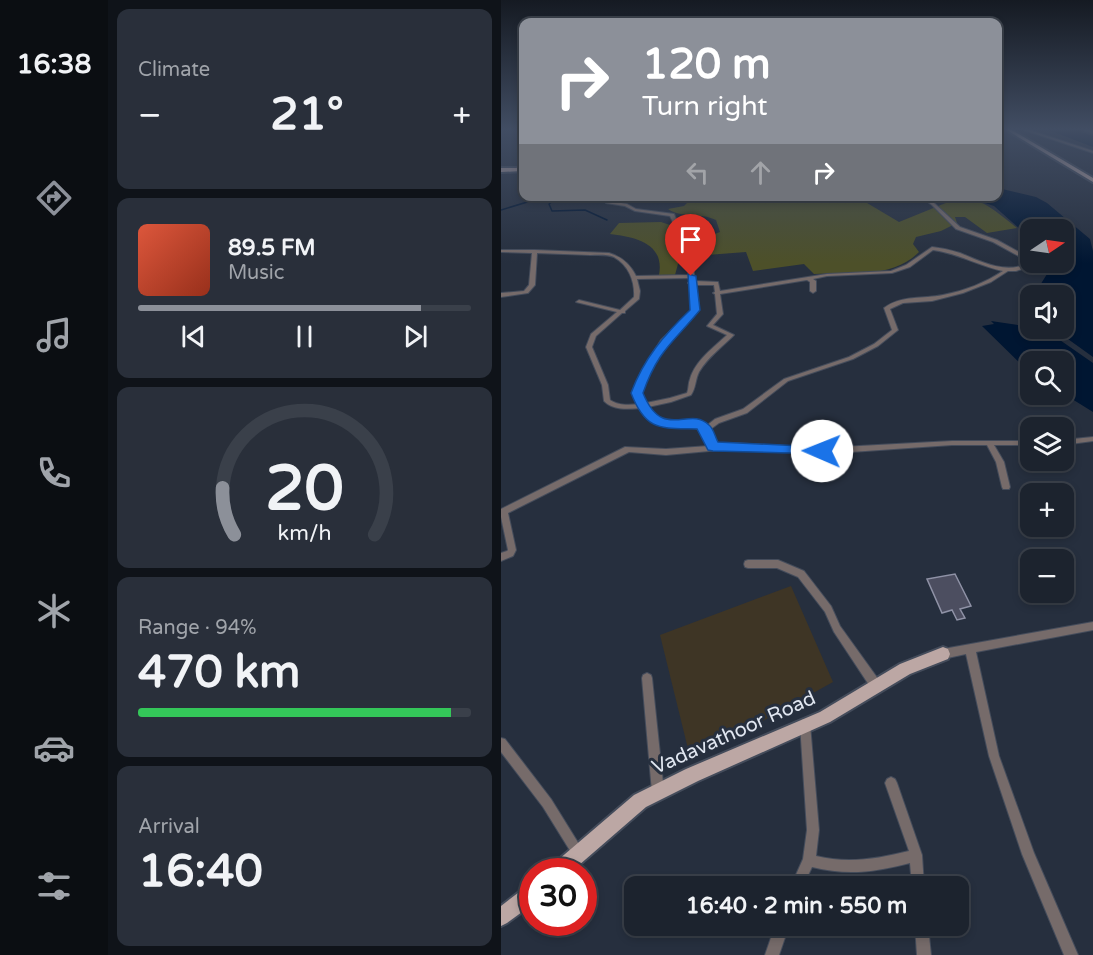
<!DOCTYPE html>
<html lang="en">
<head>
<meta charset="utf-8">
<style>
  :root { --surface:#1c232e; --page:#292f3a; --text:#f1f3f6; --muted:#a0a4aa; --line:#3a404a; --accent:#8c9099 }
  body { margin:0; font-family:"Varela Round",sans-serif; background:var(--page); color:var(--text); height:100vh; display:flex; flex-direction:column; font-size:22px; white-space:nowrap }
  * { box-sizing:border-box; margin:0 }
  p { font-size:20px; color:var(--muted) }
  .icon { flex:none; width:33px; height:33px; fill:none; stroke:currentColor; stroke-width:2; stroke-linecap:round; stroke-linejoin:round }
  .map { position:relative; flex:1; overflow:hidden }
  .drawer { display:flex; flex-direction:column; gap:9px; padding:9px; background:#0f1319; width:393px }
  .drawer>* { flex:none }
  .top-card { position:absolute; left:18px; top:18px; width:483px; height:183px; border-radius:12px; box-shadow:0 3px 9px #0003,0 0 0 2px var(--line); background:#8c9099; color:#fff; overflow:hidden }
  .needle { width:39px; rotate:77deg }
  .tools { position:absolute; left:519px; top:219px; display:grid; gap:12px }
  .tools a { display:grid; place-items:center; width:54px; height:54px; border-radius:12px; background:var(--surface); box-shadow:0 3px 9px #0003,0 0 0 2px var(--line); font-size:30px }
  .speed { position:absolute; left:18px; top:858px; display:flex; gap:12px; font-size:30px; font-weight:700; text-align:center }
  .speed>* { display:grid; place-content:center; width:78px; height:78px; border-radius:50%; background:var(--surface); box-shadow:0 3px 9px #0003,0 0 0 2px var(--line); line-height:1 }
  .speed .limit { border:9px solid #d22; background:#fff; color:#111 }
  .pin { position:absolute; display:grid; place-items:center; width:51px; height:51px; color:#fff; margin:-62px -26px; border-radius:50% 50% 50% 0; rotate:-45deg; box-shadow:0 0 6px #0007 }
  .pin .icon { rotate:45deg }
  .me { position:absolute; width:66px; margin:-33px; rotate:271deg; stroke-linejoin:round; filter:drop-shadow(0 0 4px #0008) }
  .turn { display:flex; align-items:center; gap:21px; height:126px; padding:0 24px; font-size:27px }
  .turn .icon { width:78px; height:78px; stroke-width:2.5 }
  .turn b { display:block; font-size:42px; line-height:51px }
  .lanes { display:flex; align-items:center; height:57px; padding:0 24px; background:#0003; justify-content:center; gap:30px; direction:ltr }
  .lanes .off { opacity:.35 }
  .big { font-size:45px; font-weight:800; line-height:1.1 }
  .drawer .card { flex:1; display:flex; flex-direction:column; justify-content:center; gap:9px; min-width:0; padding:0 21px; border-radius:12px; background:var(--page) }
  .drawer .dial { align-items:center; gap:0 }
  .dial svg { height:156px; overflow:visible; fill:none; stroke:var(--line); stroke-width:7; stroke-linecap:round; text-anchor:middle }
  .dial text { fill:var(--text); stroke:none }
  .song { display:flex; align-items:center; gap:18px }
  .cover { width:72px; height:72px; border-radius:9px; background:linear-gradient(135deg,hsl(10 70% 55%),hsl(10 70% 35%)) }
  .played { height:6px; border-radius:3px; background:linear-gradient(90deg,var(--accent) 85%,var(--line) 85%) }
  .keys { display:flex; justify-content:space-around; direction:ltr }
  .heat { display:flex; justify-content:space-between; align-items:center; font-size:33px; direction:ltr }
  .charge { height:9px; border-radius:4px; background:linear-gradient(90deg,#34c759 94%,var(--line) 0) }
  .trip { position:absolute; left:123px; top:876px; width:345px; height:60px; border-radius:12px; background:var(--surface); box-shadow:0 3px 9px #0003,0 0 0 2px var(--line); font-weight:800; line-height:60px; text-align:center }
  main { display:flex; flex:1; min-height:0 }
  .menu { display:flex; flex-direction:column; width:108px; justify-content:space-around; align-items:center; background:#0b0e12; color:var(--muted) }
  .menu .icon { width:42px; height:42px }
  .menu .selected { color:var(--accent) }
  .menu b { font-size:27px; color:var(--text) }
  .map>svg:first-child { display:block }
</style>
</head>
<body>
<main>
<nav class="menu">
<b>16:38</b>
<svg class="icon selected" aria-label="directions" viewBox="0 0 24 24"><path d="M12 3l9 9-9 9-9-9zM9 14v-3h6M13 9l2 2-2 2"/></svg>
<svg class="icon" aria-label="music" viewBox="0 0 24 24"><path d="M9 18V5l10-2v13"/><circle cx="6" cy="18" r="3"/><circle cx="16" cy="16" r="3"/></svg>
<svg class="icon" aria-label="phone" viewBox="0 0 24 24"><path d="M5 4h4l2 5-3 2q2 4 5 5l2-3 5 2v4C11 20 4 13 5 4z"/></svg>
<svg class="icon" aria-label="climate" viewBox="0 0 24 24"><path d="M12 3v18M4 7l16 10M4 17L20 7"/></svg>
<svg class="icon" aria-label="car" viewBox="0 0 24 24"><path d="M5 17H2v-5l4-1 3-4h7l3 4 3 1v5h-3M9 17h6M6 11h13"/><circle cx="7" cy="17" r="2"/><circle cx="17" cy="17" r="2"/></svg>
<svg class="icon" aria-label="filters" viewBox="0 0 24 24"><path d="M4 7h16M4 17h16"/><circle cx="9" cy="7" r="2"/><circle cx="15" cy="17" r="2"/></svg>
</nav>
<section class="drawer">
<div class="card"><p>Climate</p>
<div class="heat"><a>−</a><b class="big">21°</b><a>+</a></div>
</div>
<div class="card">
<div class="song"><i class="cover"></i><div><b>89.5 FM</b><p>Music</p></div></div>
<div class="played"></div>
<div class="keys"><svg class="icon" aria-label="previous" viewBox="0 0 24 24"><path d="M18 5L8 12l10 7zM5 5v14"/></svg><svg class="icon" aria-label="pause" viewBox="0 0 24 24"><path d="M8 5v14M16 5v14"/></svg><svg class="icon" aria-label="next" viewBox="0 0 24 24"><path d="M6 5l10 7-10 7zM19 5v14"/></svg></div>
</div>
<div class="card dial"><svg viewBox="0 0 100 80">
<path d="M14 69A42 42 0 1 1 86 69"/>
<path d="M14 69A42 42 0 0 1 8 45" stroke="#8c9099"/>
<text x="50" y="56" font-size="32" font-weight="700">20</text>
<text x="50" y="72" font-size="11">km/h</text>
</svg></div>
<div class="card"><p>Range · 94%</p><b class="big">470 km</b><div class="charge"></div></div>
<div class="card"><p>Arrival</p><b class="big">16:40</b></div>
</section>
<div class="map">
<svg width="592" height="955" viewBox="0 0 592 955">
  <rect width="100%" height="100%" fill="#262f3e"/>
  <path fill="#3e3525" d="M290,586L332,682L190,761L159,635Z"/>
  <g fill="#4d5029">
    <path d="M152,197H356L398,222L457,198C480,196 499,215 516,228L486,233L464,217H454L456,223L440,231L415,237L412,244L418,252C392,279 348,272 313,274L303,264L252,271L245,252L193,256L187,238H203L219,232L215,220C199,212 182,219 167,209L183,206L187,202Z"/>
    <path d="M160,222L169,225L181,249L174,275H158C164,243 134,237 109,234L118,223Z"/>
  </g>
  <g fill="#001632">
    <path d="M545,129H571L592,136V147Z"/>
    <path d="M497,188L535,197L546,203L589,239L592,251V357L553,329L562,328V296L533,295L551,266L549,263L562,262V230H530L529,238L493,206L466,197L496,196Z"/>
    <path d="M490,321L543,329L592,363V412L563,394L562,362H530L529,373L481,326L493,324Z"/>
  </g>
  <g fill="none" stroke-linecap="round" stroke-linejoin="round">
    <g stroke="#001632" stroke-width="1.5">
      <path d="M58,196L48,204L51,211L84,210L106,220"/>
      <path d="M0,210L46,196"/>
    </g>
  </g>
  <path fill="#4c4e60" stroke="#8f92a6" stroke-width="1.5" d="M454,574L470,606L459,609L464,618L456,620L451,610L441,613L426,579Z"/>
  <g fill="none" stroke-linecap="round" stroke-linejoin="round">
    <defs>
      <g id="minor">
        <path d="M520,129H525L592,151V153Z"/>
        <path d="M581,129L592,131V133L582,130Z"/>
        <path d="M21,163H22V165L16,171H14V169Z"/>
        <path d="M103,196H107L108,201L126,204L135,209L173,214L190,252L194,281L217,282L219,291L326,274L390,271L405,265L431,247C441,248 450,250 459,253C479,261 501,273 523,265V259L492,242L455,229L431,205L419,196H424L433,203L459,227L496,240L527,257V267L515,271H507L490,282L462,293L431,301L402,303L389,309L397,330L377,346L352,359L287,381L246,413L218,423L207,431L215,445L230,443L321,448L451,441H530V445H493L503,462L509,487L508,489H502L501,487L495,462L486,445H451L321,454L230,449L165,455L128,452L7,513L15,550L12,556L0,561V553L6,551L7,550L0,517V509L124,447L165,449L208,446C200,426 193,426 174,425C165,425 158,424 150,422L141,408C128,409 113,411 103,401L101,385L85,347L90,334L116,312L75,302L78,300L119,310L133,297C134,282 128,265 113,257C106,254 97,255 89,255C71,254 54,254 36,253L34,285L27,293L0,297V293L23,291L28,285L31,253L0,252V250H34L108,253C121,257 129,264 135,276L188,275L186,252L169,216L134,211L124,206L105,203ZM432,250C456,253 478,266 502,271C484,283 463,291 442,295C422,299 400,295 383,308L391,330L373,344L348,357L283,379L242,409L214,419L204,427C189,418 170,422 154,418L147,407L170,402L190,395C195,388 194,380 198,372C207,357 221,347 233,335L212,325L222,314L219,294L306,280L309,282V291L312,293L315,291V281L312,279L326,276L391,273L409,267ZM188,278L189,282L187,283L189,284L191,310L160,340L141,371L133,393L139,404C129,405 118,406 109,400L107,385L91,347L95,336L121,313H124V311L138,299L139,291L136,279ZM194,285H213L214,292L212,293L214,294L216,314L206,326L226,335C213,347 194,361 189,379C187,384 188,388 186,393L169,398L145,403L139,393L147,371L164,342L197,310Z"/>
        <path d="M592,437V441L562,445V440Z"/>
        <path d="M247,560H277L303,571L330,606L339,626L380,683L381,687L380,691L376,692L372,691L333,632L324,612L297,577L276,568H247L244,567L243,564L244,561Z"/>
        <path d="M592,622V630L475,652L498,756L533,853L577,955H563L521,854L488,756L465,654L442,659L439,657L437,654L439,651L442,649Z"/>
        <path d="M146,673L150,675L151,678L163,792L161,796L157,798L153,796L151,792L141,678L142,675Z"/>
        <path d="M304,719L308,720L309,724L318,830L315,856C347,864 376,859 408,851L384,783L386,779L390,777L394,779L396,783L421,855L423,886H411L409,863C374,872 347,876 311,867L302,886H290L302,859L306,830L299,724L300,720Z"/>
        <path d="M0,738L4,739L50,799L81,849L83,853L81,857L77,859L73,857L42,807L0,752Z"/>
        <path d="M274,926H288L278,955H264Z"/>
        <path d="M414,926H427L430,955H416Z"/>
      </g>
      <g id="major">
        <path d="M504,129H509L592,178V182Z"/>
        <path d="M0,168H22V171L0,172Z"/>
        <path d="M442,647L447,649L449,654L447,659L409,674L329,722L197,781L145,807L70,872H48L50,866L133,795L185,769L319,712L399,664Z"/>
        <path d="M32,883V904L6,923L0,926V906L26,886Z"/>
      </g>
    </defs>
    <use href="#minor" stroke="#444c5b" stroke-width="2"/>
    <use href="#major" stroke="#444c5b" stroke-width="4"/>
    <use href="#minor" fill="#766b6a" fill-rule="evenodd"/>
    <use href="#major" fill="#bca7a4" fill-rule="evenodd"/>
  </g>
  <linearGradient id="sky" x2="0" y2="1"><stop stop-color="#151a22"/><stop offset="0.49" stop-color="#414d63"/><stop offset="1" stop-color="#414d63" stop-opacity="0"/></linearGradient>
  <rect width="592" height="263" fill="url(#sky)"/>
  <path fill="#1a73e8" stroke="#114b97" stroke-width="1.5" d="M187,274L195,276L199,310C172,343 157,350 142,393C162,442 188,405 208,425C213,429 214,437 217,442L321,447L328,451L326,454L212,451L207,450L196,429C160,428 145,432 130,393C143,358 163,335 189,310Z"/>
  <g text-anchor="middle" dominant-baseline="central" stroke-width="6" stroke-linejoin="round" paint-order="stroke">
    <g font-size="20" fill="#e1e7f1" stroke="#262f3e">
      <text transform="translate(233 733) rotate(-24)">Vadavathoor Road</text>
    </g>
  </g>
</svg>
<div class="tools">
<a><svg class="needle" viewBox="-14 -14 28 28"><path d="M0-13l5 13h-10z" fill="#e53935"/><path d="M0 13l5-13h-10z" fill="#a0a4aa"/></svg></a>
<a><svg class="icon" aria-label="sound" viewBox="0 0 24 24"><path d="M4 9h4l5-4v14l-5-4H4zM17 9q2 3 0 6"/></svg></a>
<a><svg class="icon" aria-label="search" viewBox="0 0 24 24"><circle cx="10" cy="10" r="6"/><path d="M15 15l6 6"/></svg></a>
<a><svg class="icon" aria-label="layers" viewBox="0 0 24 24"><path d="M12 4l9 5-9 5-9-5zM3 14l9 5 9-5"/></svg></a>
<a>+</a>
<a>−</a>
</div>
<div class="speed"><div class="limit">30</div></div>
<div class="pin" style="left:190px;top:276px;background:#d93025"><svg class="icon" aria-label="arrive" viewBox="0 0 24 24"><path d="M6 21V4h12l-3 4 3 4H6"/></svg></div>
<svg class="me" style="left:321px;top:451px" viewBox="-20 -20 40 40"><circle r="19" fill="#fff"/><path d="M0-13L10 11 0 6-10 11z" fill="#1a73e8"/></svg>
<div class="trip">16:40 · 2 min · 550 m</div>
<div class="top-card">
<div class="turn"><svg class="icon" aria-label="right" viewBox="0 0 24 24"><path d="M7 20v-9h11M14 6l5 5-5 5"/></svg><div><b>120 m</b>Turn right</div></div>
<div class="lanes"><svg class="icon off" aria-label="left" viewBox="0 0 24 24"><path d="M17 20v-9H6M10 6l-5 5 5 5"/></svg><svg class="icon off" aria-label="ahead" viewBox="0 0 24 24"><path d="M12 20V5M6 11l6-6 6 6"/></svg><svg class="icon" aria-label="right" viewBox="0 0 24 24"><path d="M7 20v-9h11M14 6l5 5-5 5"/></svg></div>
</div>
</div>
</main>
</body>
</html>
